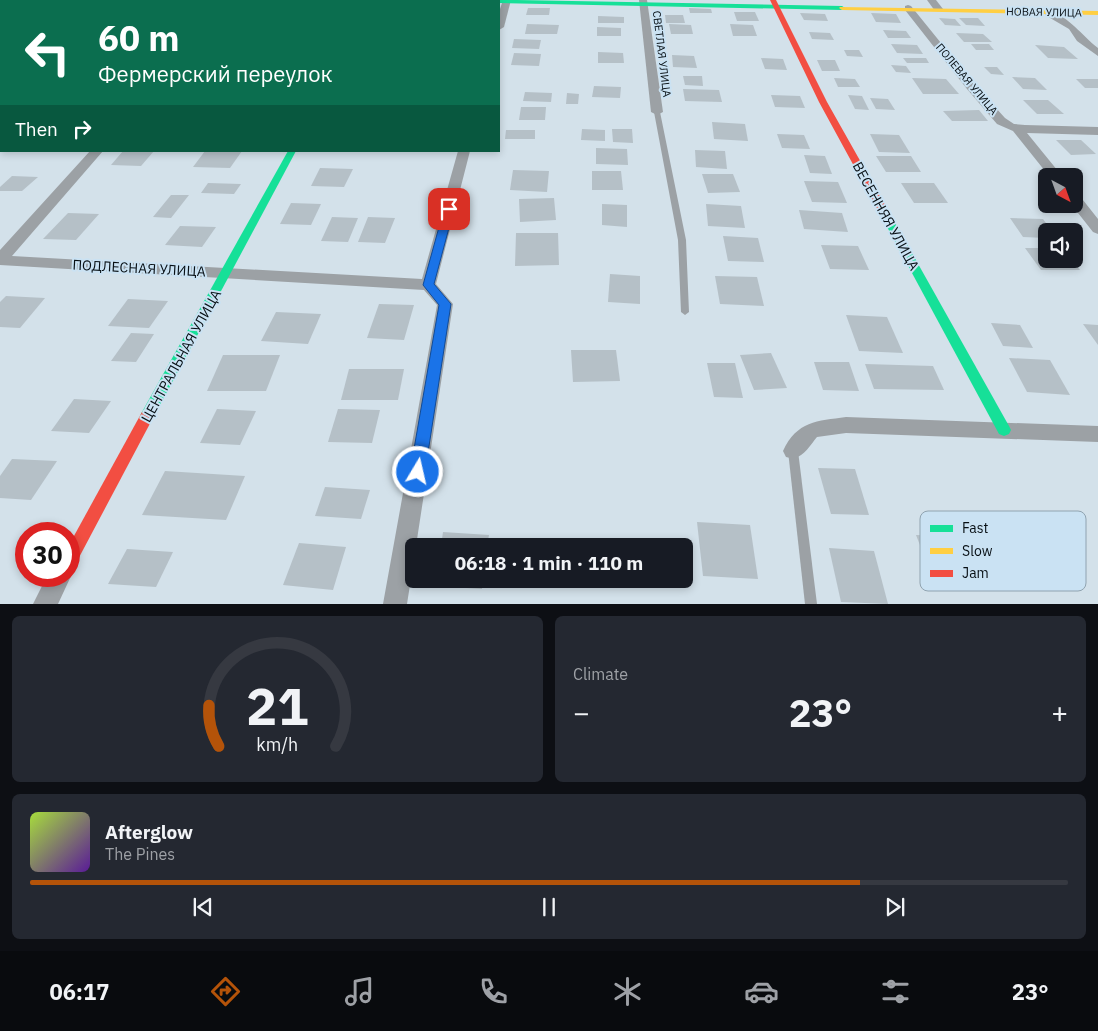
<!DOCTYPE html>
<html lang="en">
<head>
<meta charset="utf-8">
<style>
  :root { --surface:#171b24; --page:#242831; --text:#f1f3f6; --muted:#9ea1a6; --line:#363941; --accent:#b45309 }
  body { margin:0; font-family:"IBM Plex Sans",sans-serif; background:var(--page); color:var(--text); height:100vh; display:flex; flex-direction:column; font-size:19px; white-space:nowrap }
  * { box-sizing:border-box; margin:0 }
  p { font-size:16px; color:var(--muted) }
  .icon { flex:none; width:28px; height:28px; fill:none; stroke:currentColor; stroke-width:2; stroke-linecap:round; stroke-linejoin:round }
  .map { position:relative; height:604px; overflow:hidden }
  .drawer { display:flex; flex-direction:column; gap:12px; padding:12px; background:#0d0f14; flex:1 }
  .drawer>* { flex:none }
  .guide { position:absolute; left:0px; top:0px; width:500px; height:152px; box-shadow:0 2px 8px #0003; background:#0b6e4f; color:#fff; overflow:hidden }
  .needle { width:32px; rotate:139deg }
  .controls { position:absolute; left:1038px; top:168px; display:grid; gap:10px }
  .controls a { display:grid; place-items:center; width:45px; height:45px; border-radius:8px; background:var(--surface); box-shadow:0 2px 8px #0003; font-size:25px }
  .speed { position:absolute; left:15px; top:522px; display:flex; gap:10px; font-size:25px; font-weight:700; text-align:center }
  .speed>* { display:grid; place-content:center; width:65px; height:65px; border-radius:50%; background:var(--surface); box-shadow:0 2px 8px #0003; line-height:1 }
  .speed .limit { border:8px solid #d22; background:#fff; color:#111 }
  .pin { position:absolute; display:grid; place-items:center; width:42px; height:42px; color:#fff; margin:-21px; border-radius:10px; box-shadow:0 2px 8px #0006 }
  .me { position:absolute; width:55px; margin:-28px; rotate:9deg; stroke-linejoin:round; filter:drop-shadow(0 0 4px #0008) }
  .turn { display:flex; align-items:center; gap:18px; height:105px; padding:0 15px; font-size:22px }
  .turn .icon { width:65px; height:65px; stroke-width:2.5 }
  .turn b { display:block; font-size:35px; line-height:42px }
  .then { display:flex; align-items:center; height:48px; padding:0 15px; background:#0003; gap:10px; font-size:19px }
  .big { font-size:38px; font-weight:800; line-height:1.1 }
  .drawer .tile { flex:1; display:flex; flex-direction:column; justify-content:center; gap:8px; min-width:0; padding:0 18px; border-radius:8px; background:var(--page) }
  .drawer .dial { align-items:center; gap:0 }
  .dial svg { height:130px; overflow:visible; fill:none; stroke:var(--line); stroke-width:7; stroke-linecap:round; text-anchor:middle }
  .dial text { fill:var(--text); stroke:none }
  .song { display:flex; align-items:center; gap:15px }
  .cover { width:60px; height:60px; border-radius:8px; background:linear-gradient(135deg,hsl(80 70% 55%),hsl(270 70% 35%)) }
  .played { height:5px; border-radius:2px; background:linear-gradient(90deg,var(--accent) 80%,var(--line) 80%) }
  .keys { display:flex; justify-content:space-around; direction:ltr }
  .heat { display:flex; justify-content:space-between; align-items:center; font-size:28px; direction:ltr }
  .drawer .tiles { flex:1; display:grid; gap:12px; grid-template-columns:1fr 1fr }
  .tile:last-child { grid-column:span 2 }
  .trip { position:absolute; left:405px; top:538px; width:288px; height:50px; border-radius:8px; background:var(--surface); box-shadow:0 2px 8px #0003; font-weight:800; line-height:50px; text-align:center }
  .tabs { display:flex; height:80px; justify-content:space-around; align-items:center; background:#090b0e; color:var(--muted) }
  .tabs .icon { width:35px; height:35px }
  .tabs .selected { color:var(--accent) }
  .tabs b { font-size:22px; color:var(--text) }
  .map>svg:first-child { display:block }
</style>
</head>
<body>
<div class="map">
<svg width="1098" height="604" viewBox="0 0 1098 604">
  <rect width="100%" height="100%" fill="#d3e1ea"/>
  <g fill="#b5c0c7">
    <path d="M528,8H550L549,15H526Z"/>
    <path d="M689,8L711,9L712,13H690Z"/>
    <path d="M734,12H755L759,21H737Z"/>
    <path d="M800,13L825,14L828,21L804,20Z"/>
    <path d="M871,13L896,14L901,23L876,22Z"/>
    <path d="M665,15H683L685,23H666Z"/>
    <path d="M598,16L624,17V23H598Z"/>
    <path d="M939,18L955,19L961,26L945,25Z"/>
    <path d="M959,18H978L985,26L966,25Z"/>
    <path d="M527,24L559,25L557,34H525Z"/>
    <path d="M669,24L691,25L693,34H671Z"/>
    <path d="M730,24L753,25L757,36H733Z"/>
    <path d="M597,27L621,28V36H597Z"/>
    <path d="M883,30L906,31L911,38H888Z"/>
    <path d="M809,32L830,33L834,40L812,39Z"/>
    <path d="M956,33L983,34L992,42H964Z"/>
    <path d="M514,39L541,40L539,49L512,48Z"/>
    <path d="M891,44L917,45L923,54L897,53Z"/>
    <path d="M971,44H989L994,50H976Z"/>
    <path d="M1035,45L1064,47L1078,59L1048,58Z"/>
    <path d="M844,50H859L863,57L847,56Z"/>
    <path d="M598,52L623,53L624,63H598Z"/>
    <path d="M514,53L541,54L539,66L511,65Z"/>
    <path d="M672,55L694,56L697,68L673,67Z"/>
    <path d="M761,58L783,59L787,70L765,69Z"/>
    <path d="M903,58H926L929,63H907Z"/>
    <path d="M817,60H835L840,71H822Z"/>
    <path d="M891,65L906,66L911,73L896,72Z"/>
    <path d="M984,67H997L1004,75L991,74Z"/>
    <path d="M683,76H702L703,86L685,85Z"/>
    <path d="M1012,77L1035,78L1047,90L1023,89Z"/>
    <path d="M834,78L855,79L860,87H838Z"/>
    <path d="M912,78L946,79L959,94H923Z"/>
    <path d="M1076,79H1098V88H1085Z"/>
    <path d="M594,86L621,87L620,98L592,97Z"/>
    <path d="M683,89L719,90L722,102L685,101Z"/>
    <path d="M525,92L552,93L551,102L523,101Z"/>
    <path d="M567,93L579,94L578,104H566Z"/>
    <path d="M771,95L800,96L805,108L775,107Z"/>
    <path d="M848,95L862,96L869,110L855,109Z"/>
    <path d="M870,98L888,99L895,110L876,109Z"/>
    <path d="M1023,100H1048L1064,114H1037Z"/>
    <path d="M521,107H546L545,120H519Z"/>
    <path d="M979,110L988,121H952L943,111Z"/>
    <path d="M712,122L745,124L748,141L714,139Z"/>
    <path d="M582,129L605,130V141L581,140Z"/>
    <path d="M612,129H632L633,143L613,142Z"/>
    <path d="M506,130H535V139H505Z"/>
    <path d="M777,134L804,135L810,149L782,148Z"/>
    <path d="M870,134L899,135L910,153L879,152Z"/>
    <path d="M1056,140H1081L1096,154L1071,155Z"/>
    <path d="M596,148L627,149L628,165L596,164Z"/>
    <path d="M695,150L725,151L727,169L696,167Z"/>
    <path d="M123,151H154L141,166L111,165Z"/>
    <path d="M205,151H242L230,168L193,167Z"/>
    <path d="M804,155L825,156L832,174L810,173Z"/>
    <path d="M876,156H911L921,172H886Z"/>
    <path d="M320,168L353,169L344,187L311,186Z"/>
    <path d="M513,170L549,171L547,192L510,190Z"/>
    <path d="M592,171H621L623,190H592Z"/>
    <path d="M702,174H733L740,192L708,193Z"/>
    <path d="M12,176L38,177L22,191H0V187Z"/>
    <path d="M804,181L838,182L847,203L812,202Z"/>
    <path d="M208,183L241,184L234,194L201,193Z"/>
    <path d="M901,183H934L948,203H914Z"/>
    <path d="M171,195H189L171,218L153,217Z"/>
    <path d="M554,198L556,220L520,222L519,199Z"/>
    <path d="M291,203L321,204L311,225L280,224Z"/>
    <path d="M602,204L627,205V227L602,225Z"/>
    <path d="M706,204L741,206L745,228L708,226Z"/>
    <path d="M799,210L842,213L848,232L804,229Z"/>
    <path d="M68,213L99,214L76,240L43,239Z"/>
    <path d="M332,217L358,218L348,242L321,241Z"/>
    <path d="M368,217L395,218L385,243L358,242Z"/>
    <path d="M1010,218L1043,219L1052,231H1046V238L1023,237Z"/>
    <path d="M180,226L216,227L202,247L165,245Z"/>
    <path d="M516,233H558L559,265L515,266Z"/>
    <path d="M723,236L758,238L764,262L728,261Z"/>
    <path d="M821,245L858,246L869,270L830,269Z"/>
    <path d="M1025,248H1046V259H1071L1080,270H1041Z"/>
    <path d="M610,274L640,276V304L608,302Z"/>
    <path d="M715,276L757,277L764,306L720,304Z"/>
    <path d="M6,296L45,298L20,328L0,327V302Z"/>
    <path d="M128,299L168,301L149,328L108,326Z"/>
    <path d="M379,304L414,305L404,340L367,338Z"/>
    <path d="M276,312L321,314L308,344L261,341Z"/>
    <path d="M846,315L887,317L903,353L859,351Z"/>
    <path d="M991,323L1020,325L1033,348L1003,346Z"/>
    <path d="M1083,324L1098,325V345Z"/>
    <path d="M131,333L154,334L136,362L111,361Z"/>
    <path d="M571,350H616L620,381L573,382Z"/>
    <path d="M771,353L787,388L754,390L740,355Z"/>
    <path d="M223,355H280L266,391H207Z"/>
    <path d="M1009,358L1050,360L1070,395L1027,392Z"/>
    <path d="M814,362H849L859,391L823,390Z"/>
    <path d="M707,363H735L743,398L714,397Z"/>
    <path d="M865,364L933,366L944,390L874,389Z"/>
    <path d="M349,369H404L398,400H341Z"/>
    <path d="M74,399L111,401L89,433L51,431Z"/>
    <path d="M217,409L256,411L240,445L200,443Z"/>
    <path d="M338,409L380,410L372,443L328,442Z"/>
    <path d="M12,459L57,461L31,500L0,498V476Z"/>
    <path d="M818,468L855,469L869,515L831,514Z"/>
    <path d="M165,471L245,476L226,520L142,515Z"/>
    <path d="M325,487L370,490L361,519L315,516Z"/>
    <path d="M697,522L750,525L758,579L703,576Z"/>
    <path d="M443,532L489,535L487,546H441Z"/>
    <path d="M916,535L955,536L976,583H935Z"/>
    <path d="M299,543L346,547L333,590L283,585Z"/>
    <path d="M829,548L874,551L888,604L841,602Z"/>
    <path d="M127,549L173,552L156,587L108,584Z"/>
    <path d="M435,579H483L482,589L434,586Z"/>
  </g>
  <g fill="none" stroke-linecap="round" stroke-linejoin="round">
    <g fill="#9ca1a5" fill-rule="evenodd">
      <path d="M657,110L660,112L686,240L689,312L685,315L681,312L678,240L654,112Z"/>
      <path d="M793,446L797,448L798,451L817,604H805L788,451L789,448Z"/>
    </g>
    <g fill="#9ca1a5" fill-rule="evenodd">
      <rect x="361" y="0" width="8" height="1"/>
      <path d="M503,0H511L504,27L499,30V12Z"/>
      <path d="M639,0H647L663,112L657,115L651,112Z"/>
      <path d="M927,0H936L943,9L941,11H935Z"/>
      <path d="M908,5L911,6L975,85L1005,118L1014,124L1025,125L1098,127V135L1027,133L1062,176H1049L1013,131L997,124L967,89L905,10V6Z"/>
      <path d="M1048,10C1070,17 1081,35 1098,48V56L1077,41L1069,29L1045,15V11Z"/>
      <path d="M90,151H103L12,256L422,279L458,151H470L436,284L453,304L416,546H414V559L407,604H383L437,305L424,290L0,265V250Z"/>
      <path d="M1074,194L1079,195L1098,219V234L1093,232L1071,204H1074Z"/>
      <path d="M846,417L1098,426V442L846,433L817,437C808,448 801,462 786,457L783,451C797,421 817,421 846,417Z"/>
      <path d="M69,569L71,576L58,604H33L47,576H69Z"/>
    </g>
    <g fill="#16e098" fill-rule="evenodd">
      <path d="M416,0H517L842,6L845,8L842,10L499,3V1Z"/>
      <path d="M288,151H296L152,420L147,421L142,420L140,416L142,412Z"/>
      <path d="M884,209L889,212L1009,426L1011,430L1009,434L1004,436L999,434L879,212Z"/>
    </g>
    <path fill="#ffcf43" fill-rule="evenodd" d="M840,7L1098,11V15L842,10L839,8Z"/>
    <g fill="#f24e42" fill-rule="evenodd">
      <path d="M770,0H776L827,102L889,212L887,214L884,215L879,212L819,102Z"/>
      <path d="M147,411L152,412L154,416L75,565L69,568V545L142,412Z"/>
    </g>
  </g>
  <path fill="#1a73e8" stroke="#114b97" d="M449,206L454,209L434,284L451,304L425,472L423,476L418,478L412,476L410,472L439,305L423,285L444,209Z"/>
  <g text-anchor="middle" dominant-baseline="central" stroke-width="4" stroke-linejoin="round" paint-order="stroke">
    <g font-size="11" fill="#070f14" stroke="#cae2f3">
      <text transform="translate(1044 12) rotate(1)">НОВАЯ УЛИЦА</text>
      <text transform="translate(662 54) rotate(83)">СВЕТЛАЯ УЛИЦА</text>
      <text transform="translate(967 79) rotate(50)">ПОЛЕВАЯ УЛИЦА</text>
    </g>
    <g font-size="14" fill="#070f14" stroke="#cae2f3">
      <text transform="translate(886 216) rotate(61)">ВЕСЕННЯЯ УЛИЦА</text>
      <text transform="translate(139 268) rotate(3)">ПОДЛЕСНАЯ УЛИЦА</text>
      <text transform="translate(181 356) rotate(-61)">ЦЕНТРАЛЬНАЯ УЛИЦА</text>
    </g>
  </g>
  <rect x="920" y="511" width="166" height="80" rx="8" fill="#cae2f3" stroke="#90a3b0" stroke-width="1"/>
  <rect x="930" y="525" width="23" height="7" fill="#16e098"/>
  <rect x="930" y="548" width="23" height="6" fill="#ffcf43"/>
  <rect x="930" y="570" width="23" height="7" fill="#f24e42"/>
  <g font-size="14" fill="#070f14">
    <text x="962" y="533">Fast</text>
    <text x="962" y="556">Slow</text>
    <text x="962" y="578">Jam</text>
  </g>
</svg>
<div class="controls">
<a><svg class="needle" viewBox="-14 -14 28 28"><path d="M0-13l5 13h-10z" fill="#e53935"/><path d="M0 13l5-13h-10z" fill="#9ea1a6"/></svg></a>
<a><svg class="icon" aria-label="sound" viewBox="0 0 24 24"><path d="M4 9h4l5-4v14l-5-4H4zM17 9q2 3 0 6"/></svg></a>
</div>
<div class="speed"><div class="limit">30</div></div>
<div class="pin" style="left:449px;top:209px;background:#d93025"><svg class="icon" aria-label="arrive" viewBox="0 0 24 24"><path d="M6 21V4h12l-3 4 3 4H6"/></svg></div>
<svg class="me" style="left:418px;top:472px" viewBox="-20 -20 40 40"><circle r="17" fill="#1a73e8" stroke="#fff" stroke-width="3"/><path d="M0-11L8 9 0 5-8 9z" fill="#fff"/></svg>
<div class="trip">06:18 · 1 min · 110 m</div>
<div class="guide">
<div class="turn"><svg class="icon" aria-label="left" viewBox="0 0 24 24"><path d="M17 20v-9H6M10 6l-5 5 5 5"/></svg><div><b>60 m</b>Фермерский переулок</div></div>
<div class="then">Then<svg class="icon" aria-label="right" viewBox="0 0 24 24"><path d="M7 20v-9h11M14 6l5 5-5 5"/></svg></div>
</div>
</div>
<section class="drawer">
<div class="tiles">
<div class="tile dial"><svg viewBox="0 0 100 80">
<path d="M14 69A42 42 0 1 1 86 69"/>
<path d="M14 69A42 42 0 0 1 8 44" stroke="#b45309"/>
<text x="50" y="56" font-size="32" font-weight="700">21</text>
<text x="50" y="72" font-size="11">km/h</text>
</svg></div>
<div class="tile"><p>Climate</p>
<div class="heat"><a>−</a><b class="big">23°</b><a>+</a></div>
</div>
<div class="tile">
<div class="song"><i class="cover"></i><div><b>Afterglow</b><p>The Pines</p></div></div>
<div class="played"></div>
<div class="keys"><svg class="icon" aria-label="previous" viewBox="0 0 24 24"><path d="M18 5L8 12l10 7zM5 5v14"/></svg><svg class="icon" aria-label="pause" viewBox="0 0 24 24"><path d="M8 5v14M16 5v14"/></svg><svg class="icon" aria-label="next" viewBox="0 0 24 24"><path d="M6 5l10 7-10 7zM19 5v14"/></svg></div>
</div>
</div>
</section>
<nav class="tabs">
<b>06:17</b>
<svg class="icon selected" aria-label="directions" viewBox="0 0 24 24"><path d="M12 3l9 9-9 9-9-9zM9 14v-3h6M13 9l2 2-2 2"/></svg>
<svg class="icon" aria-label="music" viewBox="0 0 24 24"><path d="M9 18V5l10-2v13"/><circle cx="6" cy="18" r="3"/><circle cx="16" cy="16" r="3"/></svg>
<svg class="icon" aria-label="phone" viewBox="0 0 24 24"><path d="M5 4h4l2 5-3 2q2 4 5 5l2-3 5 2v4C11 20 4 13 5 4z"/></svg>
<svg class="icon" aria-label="climate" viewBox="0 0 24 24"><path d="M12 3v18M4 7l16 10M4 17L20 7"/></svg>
<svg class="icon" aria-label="car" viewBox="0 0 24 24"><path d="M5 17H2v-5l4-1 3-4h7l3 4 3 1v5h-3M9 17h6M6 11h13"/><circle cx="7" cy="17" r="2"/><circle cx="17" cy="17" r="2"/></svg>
<svg class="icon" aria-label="filters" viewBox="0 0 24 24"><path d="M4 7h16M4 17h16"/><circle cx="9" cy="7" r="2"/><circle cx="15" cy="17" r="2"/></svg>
<b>23°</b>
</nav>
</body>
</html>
